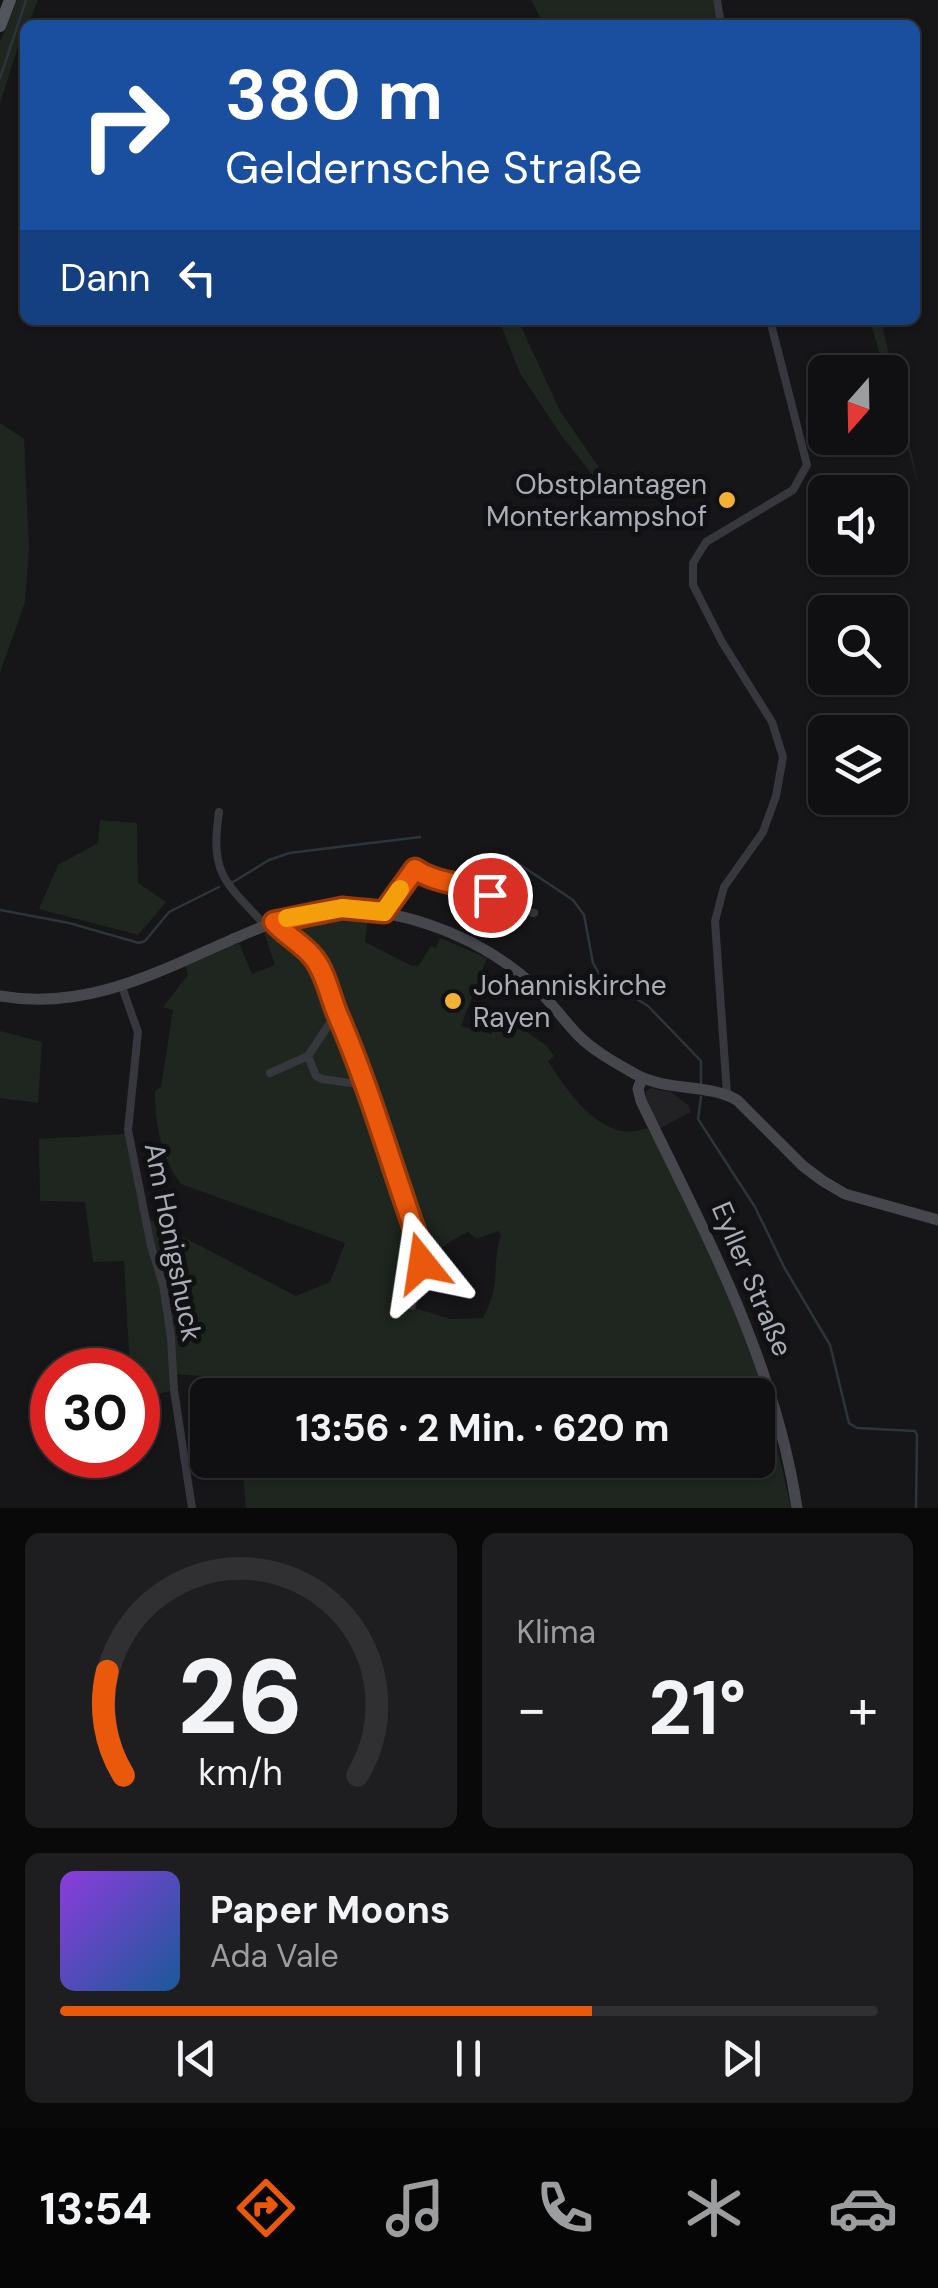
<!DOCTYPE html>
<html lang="de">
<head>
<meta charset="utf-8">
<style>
  :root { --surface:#101012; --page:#1e1e20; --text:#f1f3f6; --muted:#9c9d9f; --line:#303032; --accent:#ea580c }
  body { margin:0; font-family:"DM Sans",sans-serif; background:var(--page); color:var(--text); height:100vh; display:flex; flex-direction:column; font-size:38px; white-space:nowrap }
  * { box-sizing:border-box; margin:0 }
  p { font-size:32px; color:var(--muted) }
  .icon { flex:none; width:55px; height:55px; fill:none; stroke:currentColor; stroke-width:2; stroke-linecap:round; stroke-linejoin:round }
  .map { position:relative; height:1508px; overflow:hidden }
  .side { display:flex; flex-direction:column; gap:25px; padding:25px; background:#09090a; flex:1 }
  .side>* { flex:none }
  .banner { position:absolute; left:20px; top:20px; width:900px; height:305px; border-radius:15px; box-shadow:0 2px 8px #0004,0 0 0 2px var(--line); background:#1a4fa0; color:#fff; overflow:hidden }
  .needle { width:65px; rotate:200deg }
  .fabs { position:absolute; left:808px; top:355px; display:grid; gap:20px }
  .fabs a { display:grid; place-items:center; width:100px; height:100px; border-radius:15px; background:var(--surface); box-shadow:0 2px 8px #0004,0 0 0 2px var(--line); font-size:50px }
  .speed { position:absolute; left:30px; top:1348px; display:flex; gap:20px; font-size:50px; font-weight:700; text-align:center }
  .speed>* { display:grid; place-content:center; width:130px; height:130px; border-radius:50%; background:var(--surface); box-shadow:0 2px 8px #0004,0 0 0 2px var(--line); line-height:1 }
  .speed .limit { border:15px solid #d22; background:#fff; color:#111 }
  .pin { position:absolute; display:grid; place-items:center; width:85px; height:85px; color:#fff; margin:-42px; border:5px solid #fff; border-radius:50%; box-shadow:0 2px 10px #0007 }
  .me { position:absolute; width:110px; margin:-55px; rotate:345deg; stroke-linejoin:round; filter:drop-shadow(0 0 8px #0008) }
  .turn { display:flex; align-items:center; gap:35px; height:210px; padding:0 40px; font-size:45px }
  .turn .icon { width:130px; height:130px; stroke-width:2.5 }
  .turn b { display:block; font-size:70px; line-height:85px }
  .then { display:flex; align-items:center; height:95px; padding:0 40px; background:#0003; gap:20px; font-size:38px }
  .big { font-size:75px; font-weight:700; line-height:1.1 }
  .side .widget { flex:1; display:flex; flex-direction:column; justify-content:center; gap:15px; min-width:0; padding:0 35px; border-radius:15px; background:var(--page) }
  .side .dial { align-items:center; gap:0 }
  .dial svg { height:260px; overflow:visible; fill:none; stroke:var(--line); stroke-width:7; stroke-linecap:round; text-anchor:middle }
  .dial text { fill:var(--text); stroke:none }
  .song { display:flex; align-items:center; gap:30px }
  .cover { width:120px; height:120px; border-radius:15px; background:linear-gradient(135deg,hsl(270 70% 55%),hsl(210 70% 35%)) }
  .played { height:10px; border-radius:5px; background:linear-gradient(90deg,var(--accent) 65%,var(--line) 65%) }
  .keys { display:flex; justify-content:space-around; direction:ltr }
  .heat { display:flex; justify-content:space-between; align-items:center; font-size:55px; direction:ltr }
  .side .tiles { flex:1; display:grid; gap:25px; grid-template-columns:1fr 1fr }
  .widget:last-child { grid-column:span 2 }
  .trip { position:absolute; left:190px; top:1378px; width:585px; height:100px; border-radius:15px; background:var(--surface); box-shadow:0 2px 8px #0004,0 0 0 2px var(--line); font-weight:700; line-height:100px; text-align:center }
  .tab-bar { display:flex; height:160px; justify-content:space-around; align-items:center; background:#060607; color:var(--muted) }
  .tab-bar .icon { width:70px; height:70px }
  .tab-bar .active { color:var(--accent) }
  .tab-bar b { font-size:45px; color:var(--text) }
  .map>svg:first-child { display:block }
</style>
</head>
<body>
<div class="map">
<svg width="938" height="1508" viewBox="0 0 938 1508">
  <rect width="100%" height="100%" fill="#161618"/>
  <path fill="#222225" d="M651,1088L671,1092L688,1105L691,1112L661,1128L646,1101V1091Z"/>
  <g fill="#1e261f" fill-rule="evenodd">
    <path d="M17,0H38L28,25H25L0,103V42Z"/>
    <path d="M531,0H713L716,25H544Z"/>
    <path d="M499,320H518L560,411L616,492L610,497L561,435L520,373Z"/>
    <path d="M870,320H881L919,486L890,389V372H885Z"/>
    <path d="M0,423L24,439L29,549L25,602L0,673Z"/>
    <path d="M100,820L137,823L138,883L166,902L138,935L39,909L58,865L98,843Z"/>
    <path d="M314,916H368L365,942L412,966L419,965L431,946L436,948L440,938L487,958L461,1026L491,1034L504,1016L547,1046L554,1056L548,1061C568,1092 603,1146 647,1128L672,1171L752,1335L791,1508H246L242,1460H758V1395H239V1379L174,1374V1390L138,1399V1370H130L124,1261L93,1262L85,1202L40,1201L39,1139L125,1134L145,1217L296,1296L330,1282L345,1243L181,1184C161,1158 155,1124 155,1091L161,1087L173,1010L163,1007L188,975L186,966L239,943L252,974L275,965L264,932ZM497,1231L501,1234C491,1267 502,1284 483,1318L451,1319L411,1307C419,1271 434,1246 468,1232L477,1239Z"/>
    <path d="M0,1031L42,1042L38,1103L0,1098Z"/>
  </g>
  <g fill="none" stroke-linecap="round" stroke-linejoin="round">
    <g stroke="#2c353c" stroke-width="2.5">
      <path d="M0,78L26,0"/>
      <path d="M507,856L573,900L584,915L593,963L600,976L648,1006L701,1061V1085"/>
      <path d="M233,882L269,860L289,853L420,837"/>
      <path d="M0,910L69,923L139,943L145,941L169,912L219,887"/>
      <path d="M701,1097L698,1119L755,1207L784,1267L830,1345L849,1423L857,1428L915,1431L917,1435L916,1508"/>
    </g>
    <g stroke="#37383d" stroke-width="8">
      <path d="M717,0L721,25"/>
      <path d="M219,812C210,874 224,881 265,925"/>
      <path d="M384,912L415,869C432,882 456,880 476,888C496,895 513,909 534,913"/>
      <path d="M273,922L315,959L352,1047L422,1251L412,1306"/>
      <path d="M122,987L138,1032L128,1130L151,1246L163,1285L171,1337L174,1390L192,1508"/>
      <path d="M337,1012L308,1056L316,1076L322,1079L365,1085"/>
      <path d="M270,1073L308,1056"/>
      <path d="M727,1094L715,921L724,887L763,832L776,796L783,757L772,722L722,642L693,585V563L706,542L793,490L807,465L770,320"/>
    </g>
    <g stroke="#45474d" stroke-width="11">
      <path d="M0,996C85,1011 156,973 231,940C257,929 282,917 310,913C387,900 476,933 533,985C550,1000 563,1020 579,1036C595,1052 616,1063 635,1074C667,1092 707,1083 737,1100L803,1166L823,1181L845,1194L938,1220"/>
      <path d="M642,1078L638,1089L641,1101C705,1233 775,1361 797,1508"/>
    </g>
    <path stroke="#53555c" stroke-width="12" d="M0,26L10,0"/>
  </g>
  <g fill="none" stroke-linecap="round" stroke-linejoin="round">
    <defs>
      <path id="route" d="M422,1263V1251C393,1172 371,1091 337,1013C330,996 325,971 313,957C302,943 285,935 274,922L342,908L384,912L415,869C436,884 467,883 490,895"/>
    </defs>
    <use href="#route" stroke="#983908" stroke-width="25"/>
    <use href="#route" stroke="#ea580c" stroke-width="18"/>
    <path stroke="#f59e0b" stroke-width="18" d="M287,918L342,908L384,912L400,889"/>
  </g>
  <g fill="#f2b134" stroke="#111113" stroke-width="4">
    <circle cx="727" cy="500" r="10"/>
    <circle cx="453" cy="1001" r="10"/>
  </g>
  <g text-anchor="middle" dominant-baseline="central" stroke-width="10" stroke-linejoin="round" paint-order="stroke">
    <g font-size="28" fill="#a8adb8" stroke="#111113" text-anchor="end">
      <text x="707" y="484">Obstplantagen<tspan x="707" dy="32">Monterkampshof</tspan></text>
      <text x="473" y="985" text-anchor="start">Johanniskirche<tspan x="473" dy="32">Rayen</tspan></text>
    </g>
    <g font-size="28" fill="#a8adb8" stroke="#111113">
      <text transform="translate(173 1242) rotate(79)">Am Honigshuck</text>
      <text transform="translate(752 1279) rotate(67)">Eyller Straße</text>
    </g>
  </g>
</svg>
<div class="fabs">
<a><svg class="needle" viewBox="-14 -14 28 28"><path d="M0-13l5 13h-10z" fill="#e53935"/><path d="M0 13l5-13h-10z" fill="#9c9d9f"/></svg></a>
<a><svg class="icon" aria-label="sound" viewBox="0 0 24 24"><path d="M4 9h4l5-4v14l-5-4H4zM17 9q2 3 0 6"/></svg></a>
<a><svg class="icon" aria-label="search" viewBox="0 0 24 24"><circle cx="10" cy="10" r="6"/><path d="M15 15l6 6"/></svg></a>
<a><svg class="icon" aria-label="layers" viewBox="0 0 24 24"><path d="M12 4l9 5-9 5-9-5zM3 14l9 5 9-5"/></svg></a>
</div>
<div class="speed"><div class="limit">30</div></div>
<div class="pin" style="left:490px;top:895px;background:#d93025"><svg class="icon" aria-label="arrive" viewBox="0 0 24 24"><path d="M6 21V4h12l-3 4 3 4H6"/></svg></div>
<svg class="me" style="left:422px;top:1263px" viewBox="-20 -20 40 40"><path d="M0-17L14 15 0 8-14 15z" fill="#ea580c" stroke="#fff" stroke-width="4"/></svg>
<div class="trip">13:56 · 2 Min. · 620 m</div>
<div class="banner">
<div class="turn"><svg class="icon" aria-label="right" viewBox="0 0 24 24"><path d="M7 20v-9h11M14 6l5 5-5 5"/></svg><div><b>380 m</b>Geldernsche Straße</div></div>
<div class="then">Dann<svg class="icon" aria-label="left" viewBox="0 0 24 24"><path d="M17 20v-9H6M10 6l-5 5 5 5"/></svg></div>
</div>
</div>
<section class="side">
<div class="tiles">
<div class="widget dial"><svg viewBox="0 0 100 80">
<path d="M14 69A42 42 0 1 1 86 69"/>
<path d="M14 69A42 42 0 0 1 9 37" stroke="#ea580c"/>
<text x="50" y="56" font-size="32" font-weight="700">26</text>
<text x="50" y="72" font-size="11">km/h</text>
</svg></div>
<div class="widget"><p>Klima</p>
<div class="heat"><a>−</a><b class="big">21°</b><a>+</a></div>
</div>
<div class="widget">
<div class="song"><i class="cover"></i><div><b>Paper Moons</b><p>Ada Vale</p></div></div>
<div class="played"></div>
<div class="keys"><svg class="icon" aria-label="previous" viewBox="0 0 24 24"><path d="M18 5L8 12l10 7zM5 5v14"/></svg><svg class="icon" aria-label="pause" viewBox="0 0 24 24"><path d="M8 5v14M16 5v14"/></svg><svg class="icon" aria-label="next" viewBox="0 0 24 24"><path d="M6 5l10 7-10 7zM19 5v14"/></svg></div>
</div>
</div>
</section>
<nav class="tab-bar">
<b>13:54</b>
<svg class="icon active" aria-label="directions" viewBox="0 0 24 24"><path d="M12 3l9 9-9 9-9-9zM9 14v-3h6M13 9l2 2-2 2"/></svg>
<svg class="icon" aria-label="music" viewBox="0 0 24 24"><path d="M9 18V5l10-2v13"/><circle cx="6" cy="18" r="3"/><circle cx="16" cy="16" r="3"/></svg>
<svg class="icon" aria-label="phone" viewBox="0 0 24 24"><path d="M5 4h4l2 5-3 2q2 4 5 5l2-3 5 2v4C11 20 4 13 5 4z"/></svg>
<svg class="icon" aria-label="climate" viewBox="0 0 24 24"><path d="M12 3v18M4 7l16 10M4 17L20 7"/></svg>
<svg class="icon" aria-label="car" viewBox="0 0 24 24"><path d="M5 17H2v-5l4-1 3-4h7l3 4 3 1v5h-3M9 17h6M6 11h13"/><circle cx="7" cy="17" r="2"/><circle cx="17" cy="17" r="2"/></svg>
</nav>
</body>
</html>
